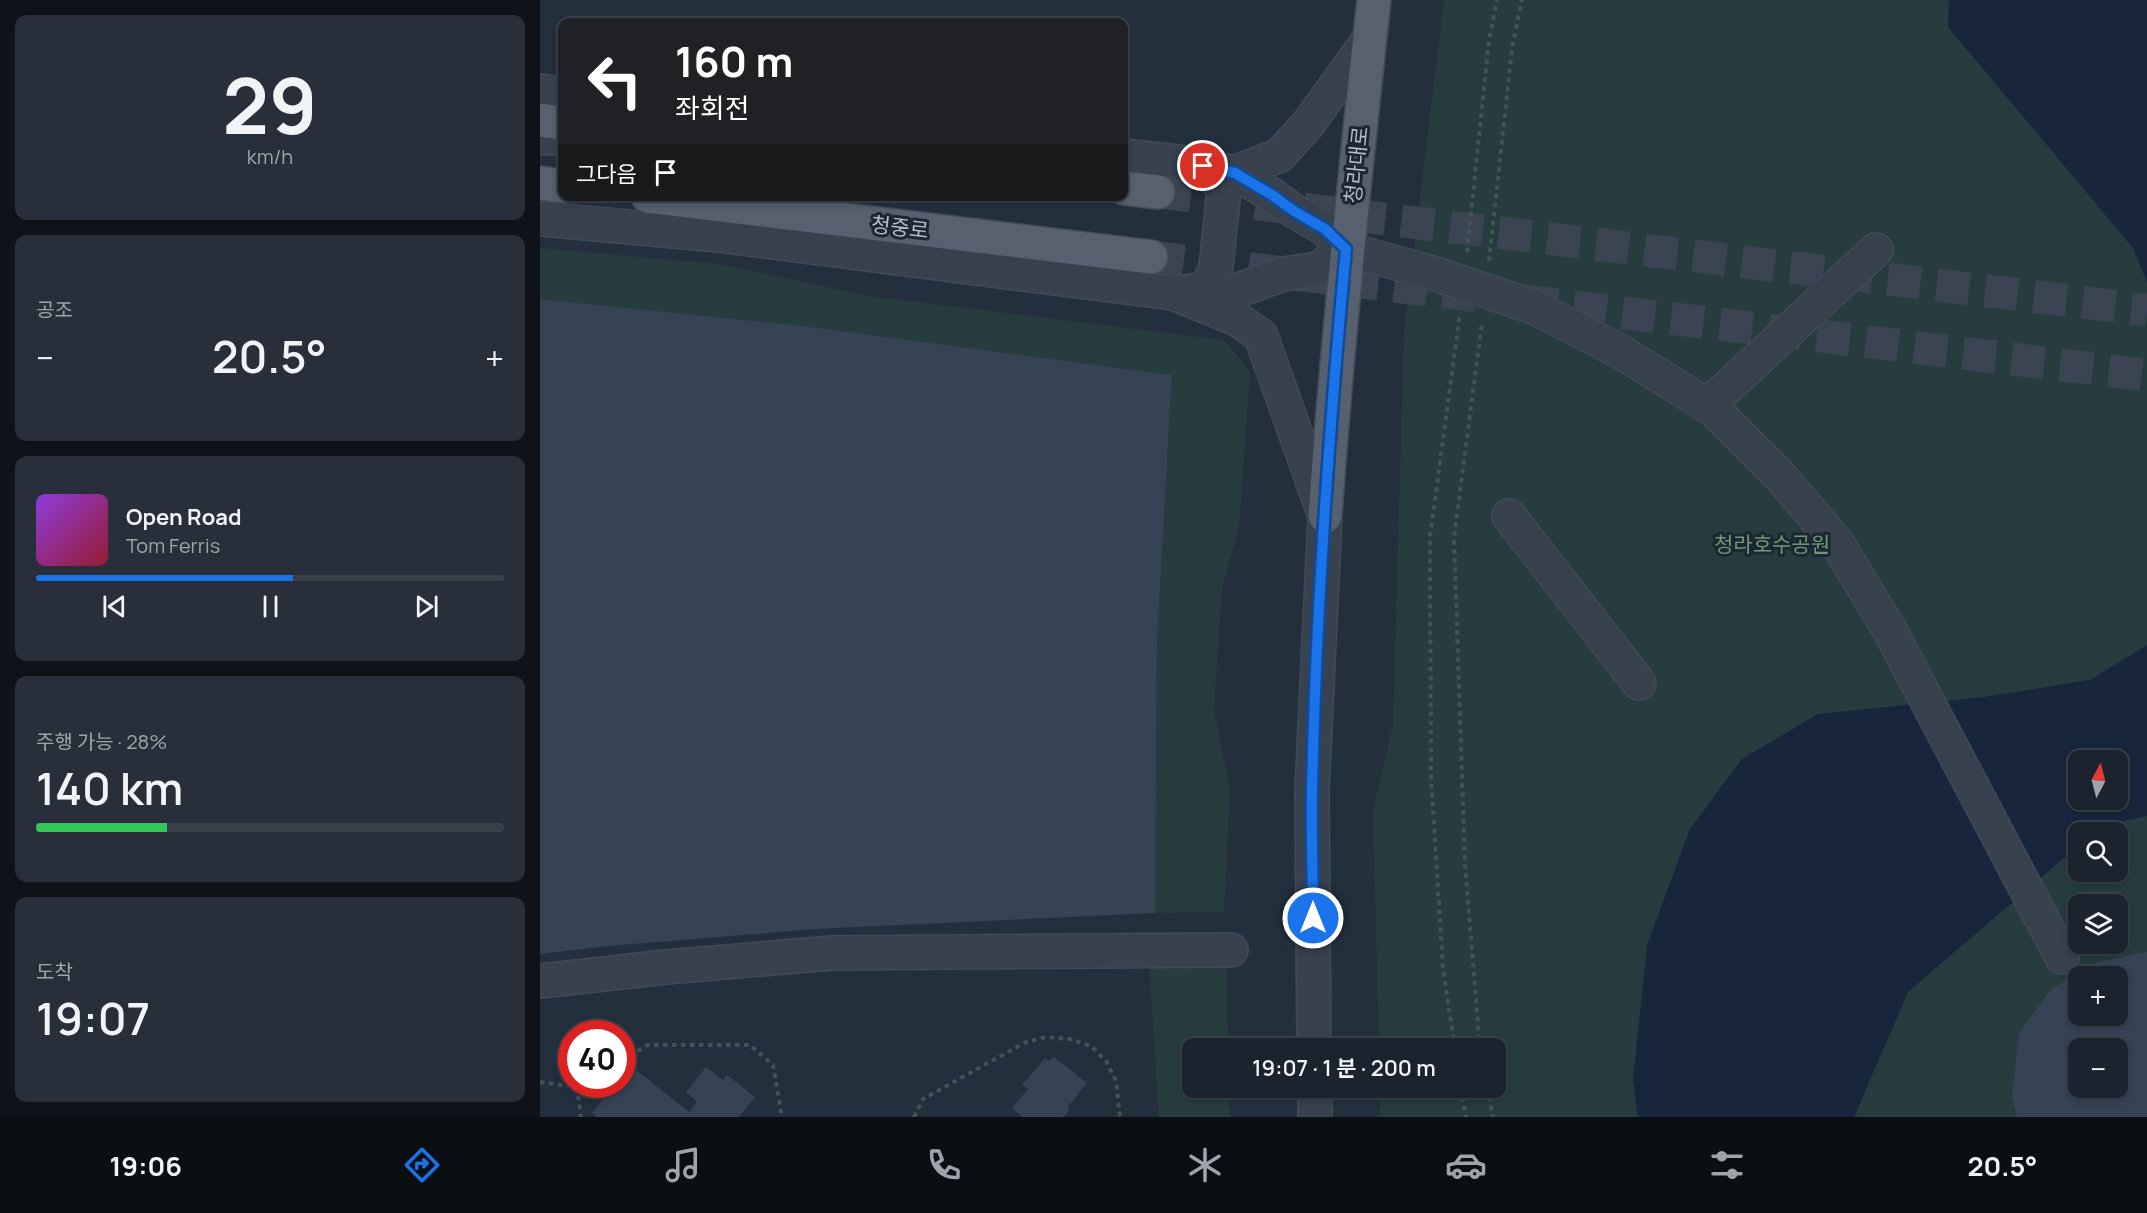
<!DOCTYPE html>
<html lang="ko">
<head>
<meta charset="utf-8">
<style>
  :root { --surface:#1b232e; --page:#282f3a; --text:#f1f3f6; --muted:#a0a4aa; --line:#39404a; --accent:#1a73e8 }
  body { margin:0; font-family:Manrope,"Noto Sans KR",sans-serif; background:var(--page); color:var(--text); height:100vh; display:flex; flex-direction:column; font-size:22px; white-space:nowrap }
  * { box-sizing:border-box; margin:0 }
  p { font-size:20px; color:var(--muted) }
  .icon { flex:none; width:33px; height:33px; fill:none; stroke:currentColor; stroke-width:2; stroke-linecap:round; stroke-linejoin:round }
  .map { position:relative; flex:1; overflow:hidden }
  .drawer { display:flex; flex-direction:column; gap:15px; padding:15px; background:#0f1319; width:540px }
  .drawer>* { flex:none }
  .banner { position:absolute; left:18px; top:18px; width:570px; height:183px; border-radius:12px; box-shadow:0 3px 9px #0003,0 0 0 2px var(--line); background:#202124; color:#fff; overflow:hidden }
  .needle { width:39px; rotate:7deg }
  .fabs { position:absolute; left:1528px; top:750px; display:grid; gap:12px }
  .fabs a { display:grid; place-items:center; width:60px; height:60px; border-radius:12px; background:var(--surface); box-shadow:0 3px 9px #0003,0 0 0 2px var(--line); font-size:30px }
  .speed { position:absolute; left:18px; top:1020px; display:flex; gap:12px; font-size:30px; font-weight:700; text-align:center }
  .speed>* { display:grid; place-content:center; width:78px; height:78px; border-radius:50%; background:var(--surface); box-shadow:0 3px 9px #0003,0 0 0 2px var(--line); line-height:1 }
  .speed .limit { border:9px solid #d22; background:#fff; color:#111 }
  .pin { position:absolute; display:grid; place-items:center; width:51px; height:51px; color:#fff; margin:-26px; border:3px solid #fff; border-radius:50%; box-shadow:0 2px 6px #0007 }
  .me { position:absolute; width:66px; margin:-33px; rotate:0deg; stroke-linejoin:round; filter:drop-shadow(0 0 4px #0008) }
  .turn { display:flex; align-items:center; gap:21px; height:126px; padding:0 18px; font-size:27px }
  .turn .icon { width:78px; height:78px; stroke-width:2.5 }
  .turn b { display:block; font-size:42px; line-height:51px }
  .then { display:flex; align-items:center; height:57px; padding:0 18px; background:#0003; gap:12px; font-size:22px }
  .big { font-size:45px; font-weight:600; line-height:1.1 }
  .drawer .card { flex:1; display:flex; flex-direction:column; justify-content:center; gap:9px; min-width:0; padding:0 21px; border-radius:12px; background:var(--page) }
  .drawer .dial { align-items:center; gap:0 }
  .dial b { font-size:78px; line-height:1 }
  .song { display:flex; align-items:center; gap:18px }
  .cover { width:72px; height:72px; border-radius:9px; background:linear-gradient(135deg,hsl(270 70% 55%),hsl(350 70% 35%)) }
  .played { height:6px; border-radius:3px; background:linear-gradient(90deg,var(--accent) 55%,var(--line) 55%) }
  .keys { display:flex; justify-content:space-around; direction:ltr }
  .heat { display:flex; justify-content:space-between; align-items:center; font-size:33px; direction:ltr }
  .charge { height:9px; border-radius:4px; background:linear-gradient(90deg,#34c759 28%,var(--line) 0) }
  .trip { position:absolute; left:642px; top:1038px; width:324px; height:60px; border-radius:12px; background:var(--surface); box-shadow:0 3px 9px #0003,0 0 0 2px var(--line); font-weight:600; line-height:60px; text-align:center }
  .tab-bar { display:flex; height:96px; justify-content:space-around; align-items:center; background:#0b0e12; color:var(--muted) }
  .tab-bar .icon { width:42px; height:42px }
  .tab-bar .selected { color:var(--accent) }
  .tab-bar b { font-size:27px; color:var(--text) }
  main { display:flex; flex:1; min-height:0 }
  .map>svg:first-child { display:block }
</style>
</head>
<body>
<main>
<section class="drawer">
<div class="card dial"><b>29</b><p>km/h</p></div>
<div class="card"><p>공조</p>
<div class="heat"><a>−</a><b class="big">20.5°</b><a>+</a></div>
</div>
<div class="card">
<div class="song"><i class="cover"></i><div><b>Open Road</b><p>Tom Ferris</p></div></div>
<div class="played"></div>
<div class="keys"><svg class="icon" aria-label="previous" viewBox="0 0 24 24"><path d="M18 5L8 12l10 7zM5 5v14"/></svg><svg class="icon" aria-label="pause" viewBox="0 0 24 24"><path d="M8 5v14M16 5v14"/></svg><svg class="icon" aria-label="next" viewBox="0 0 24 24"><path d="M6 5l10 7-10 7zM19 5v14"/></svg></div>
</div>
<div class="card"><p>주행 가능 · 28%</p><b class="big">140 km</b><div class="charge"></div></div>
<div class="card"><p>도착</p><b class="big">19:07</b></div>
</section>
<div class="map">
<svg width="1607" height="1117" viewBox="0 0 1607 1117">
  <rect width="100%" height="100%" fill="#242f3e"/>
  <g fill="#263c3f" fill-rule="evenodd">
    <path d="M904,0H1607V1117H840V1088H956V1048H839L833,810L853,725L864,329ZM1539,760H1578V800H1539ZM1539,832H1578V872H1539ZM1539,904H1578V944H1539ZM1539,976H1578V1016H1539ZM1539,1048H1578V1088H1539Z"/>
    <path d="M0,248L180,264L329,296L684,340L710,371L699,527L682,588L674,709L690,790L684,912L615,913L617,642L632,375L264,326L0,299Z"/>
    <path d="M686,961L688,1048H652V1088H689L690,1117H619L609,962Z"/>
  </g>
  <g fill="#17263c" fill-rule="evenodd">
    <path d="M1409,0H1607V282L1593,248L1408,27Z"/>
    <path d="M1607,645V816L1562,826L1554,832H1539V845L1368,992L1314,1117H1098L1093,1080L1107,945L1150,829L1202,759L1278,714L1444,697L1550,680ZM1539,760H1578V800H1539Z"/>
  </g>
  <g fill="#364354" fill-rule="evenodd">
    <path d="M0,299L264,326L632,375L617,642L615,913L274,929L68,946L0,954Z"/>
    <path d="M1607,952V1117H1477L1472,1097L1479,1033L1511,989L1557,962ZM1539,976H1578V1016H1539ZM1539,1048H1578V1088H1539Z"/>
    <path d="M514,1057L547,1083L528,1107L529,1111L523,1117H480L481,1116L472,1108L488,1089L482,1085L505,1058L509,1061Z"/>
    <path d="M166,1067L183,1080L187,1075L215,1097L199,1117H57L52,1113L76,1084L82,1086L95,1069L149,1112L157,1102L146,1092Z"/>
  </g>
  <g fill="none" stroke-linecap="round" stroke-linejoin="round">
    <g stroke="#3a4453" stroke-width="33" stroke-dasharray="33 16" stroke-linecap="butt">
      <path d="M618,192L1607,310"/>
      <path d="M611,257L937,296"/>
      <path d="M985,301L1607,375"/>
    </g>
    <defs>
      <g id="minor">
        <path d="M0,91L22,94"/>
        <path d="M0,138L22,137"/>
        <path d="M584,156L646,163L695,173L732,195L754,211L785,229L806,249L896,274L996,308L1081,352L1173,409L1240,476L1297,543L1348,627L1522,957"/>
        <path d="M695,173L740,155L768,124L830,38"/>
        <path d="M0,219L178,235L633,293L699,290L743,274L778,269L806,249"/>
        <path d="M643,292L666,289L676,267L684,190L676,179L653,167"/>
        <path d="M633,293L697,319L721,336L785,516L772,791L774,1048"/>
        <path d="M1167,406L1336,250"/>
        <path d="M969,516L1099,683"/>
        <path d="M0,981L126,967L292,953L691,950"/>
        <path d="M775,1088V1117"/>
      </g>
      <g id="major">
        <path d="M0,120L22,123"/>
        <path d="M0,183L22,186"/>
        <path d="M584,188L618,192"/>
        <path d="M108,196L611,257"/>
        <path d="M785,516C797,343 815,172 834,0"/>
      </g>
    </defs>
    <use href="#minor" stroke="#414a57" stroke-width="36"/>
    <use href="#major" stroke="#414a57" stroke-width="36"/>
    <g stroke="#3f5557" stroke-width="4" stroke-dasharray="4.5 4.5" stroke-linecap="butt">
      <path d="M927,252L949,40L957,0"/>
      <path d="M949,261L972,48L982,0"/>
      <path d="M915,1048L903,969L891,777L890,537L920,313"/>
      <path d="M940,1048L925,864L914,538L942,322"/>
      <path d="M82,1060L108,1045H210L233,1065L242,1117"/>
      <path d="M0,1082L37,1087L40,1084"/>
      <path d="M37,1087L41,1117"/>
      <path d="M921,1088L926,1117"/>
      <path d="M947,1088L953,1117"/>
      <path d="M374,1117L383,1099L484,1043L506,1037L529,1039L551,1046L566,1061L576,1081L580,1117"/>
    </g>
    <use href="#minor" stroke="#38414e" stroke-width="33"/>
    <use href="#major" stroke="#56606e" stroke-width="33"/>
  </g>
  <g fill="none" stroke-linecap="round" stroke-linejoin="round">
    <defs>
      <path id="route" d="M663,166L695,173L732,195L754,211L785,229L806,249C789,429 776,610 772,790C771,833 773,876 773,918"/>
    </defs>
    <use href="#route" stroke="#114b97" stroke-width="15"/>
    <use href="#route" stroke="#1a73e8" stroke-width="10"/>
  </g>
  <g text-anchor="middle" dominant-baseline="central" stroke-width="6" stroke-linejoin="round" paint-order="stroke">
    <g font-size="21" fill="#b4bcc9" stroke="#1d2633">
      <text transform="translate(816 165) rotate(-84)">청라대로</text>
      <text transform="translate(360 227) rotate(7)">청중로</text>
    </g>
    <g font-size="21" fill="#6b9a76" stroke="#1d2633">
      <text x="1232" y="544">청라호수공원</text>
    </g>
  </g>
</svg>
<div class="fabs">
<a><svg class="needle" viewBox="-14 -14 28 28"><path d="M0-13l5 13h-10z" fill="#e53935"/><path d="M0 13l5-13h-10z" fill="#a0a4aa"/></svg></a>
<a><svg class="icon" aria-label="search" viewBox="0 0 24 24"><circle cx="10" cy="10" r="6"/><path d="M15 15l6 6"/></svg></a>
<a><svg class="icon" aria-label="layers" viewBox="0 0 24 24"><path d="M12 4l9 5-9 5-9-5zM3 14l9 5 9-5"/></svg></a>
<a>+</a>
<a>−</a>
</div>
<div class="speed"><div class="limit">40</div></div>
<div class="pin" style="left:663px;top:166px;background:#d93025"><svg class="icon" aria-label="arrive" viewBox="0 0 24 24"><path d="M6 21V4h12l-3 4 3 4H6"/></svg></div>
<svg class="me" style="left:773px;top:918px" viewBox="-20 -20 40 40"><circle r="17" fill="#1a73e8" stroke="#fff" stroke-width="3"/><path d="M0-11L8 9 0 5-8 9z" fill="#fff"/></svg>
<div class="trip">19:07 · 1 분 · 200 m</div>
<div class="banner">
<div class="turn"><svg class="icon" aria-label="left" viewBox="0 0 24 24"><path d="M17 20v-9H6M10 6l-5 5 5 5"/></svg><div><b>160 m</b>좌회전</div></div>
<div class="then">그다음<svg class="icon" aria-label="arrive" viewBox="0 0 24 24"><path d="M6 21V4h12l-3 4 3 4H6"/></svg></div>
</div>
</div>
</main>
<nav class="tab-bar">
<b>19:06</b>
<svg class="icon selected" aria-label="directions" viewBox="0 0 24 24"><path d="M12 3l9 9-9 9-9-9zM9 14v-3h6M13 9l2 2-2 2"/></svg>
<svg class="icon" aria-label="music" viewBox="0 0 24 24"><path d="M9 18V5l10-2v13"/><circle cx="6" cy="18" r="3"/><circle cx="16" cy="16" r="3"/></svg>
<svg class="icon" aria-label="phone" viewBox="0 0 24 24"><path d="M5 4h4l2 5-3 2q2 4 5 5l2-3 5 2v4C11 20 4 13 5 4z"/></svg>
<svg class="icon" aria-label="climate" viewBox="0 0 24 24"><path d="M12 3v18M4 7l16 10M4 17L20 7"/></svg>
<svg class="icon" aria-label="car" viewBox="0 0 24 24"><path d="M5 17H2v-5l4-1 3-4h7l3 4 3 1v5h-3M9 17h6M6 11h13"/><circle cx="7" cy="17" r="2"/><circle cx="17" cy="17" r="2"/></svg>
<svg class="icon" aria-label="filters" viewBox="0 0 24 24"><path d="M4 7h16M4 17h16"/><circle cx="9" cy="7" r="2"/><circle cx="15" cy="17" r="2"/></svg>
<b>20.5°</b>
</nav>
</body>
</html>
